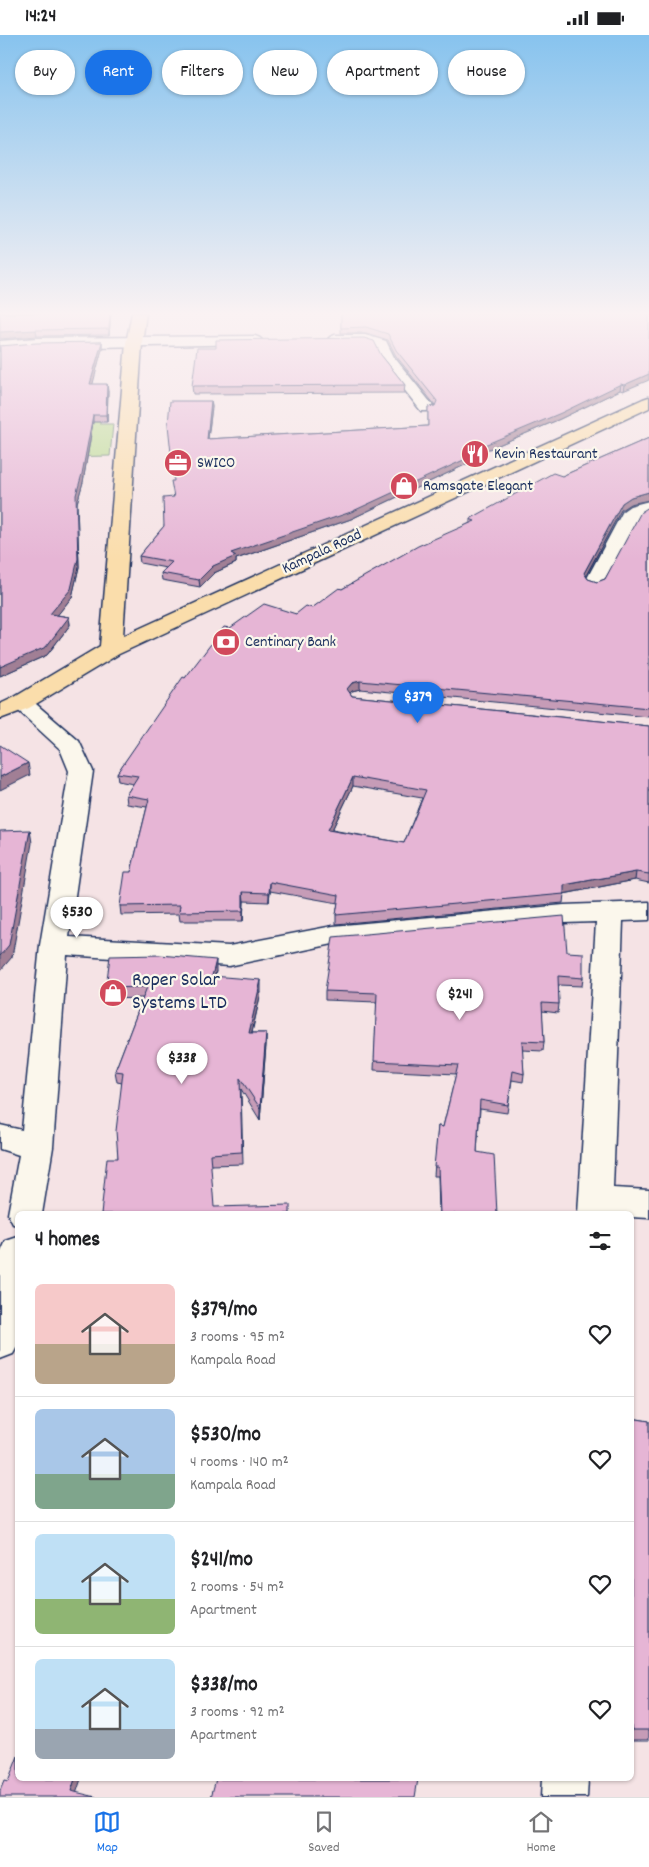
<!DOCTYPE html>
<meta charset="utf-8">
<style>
body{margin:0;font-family:Dekko,sans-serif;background:#f2f2f2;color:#202124;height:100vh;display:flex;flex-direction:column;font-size:19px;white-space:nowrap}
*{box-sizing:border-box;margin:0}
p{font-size:16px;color:#757577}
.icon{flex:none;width:28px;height:28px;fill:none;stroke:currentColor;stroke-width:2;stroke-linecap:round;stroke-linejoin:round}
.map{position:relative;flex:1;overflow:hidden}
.drawer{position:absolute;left:15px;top:1176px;width:619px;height:570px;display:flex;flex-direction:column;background:#fff;border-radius:8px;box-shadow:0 1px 4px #0004}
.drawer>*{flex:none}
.banner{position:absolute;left:15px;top:15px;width:620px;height:45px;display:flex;gap:10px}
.price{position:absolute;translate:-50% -42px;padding:0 11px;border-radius:18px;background:#fff;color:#222;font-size:16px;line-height:32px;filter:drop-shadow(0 1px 2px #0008)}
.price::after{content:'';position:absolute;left:50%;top:30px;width:15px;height:11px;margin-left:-8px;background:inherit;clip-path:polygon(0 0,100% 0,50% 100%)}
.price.on{background:#1a73e8;color:#fff}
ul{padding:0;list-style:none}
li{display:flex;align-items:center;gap:15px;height:125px;padding:0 20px}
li+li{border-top:1px solid #e0e0e0}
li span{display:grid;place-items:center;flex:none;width:140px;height:100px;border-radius:8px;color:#555}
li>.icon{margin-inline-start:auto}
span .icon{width:60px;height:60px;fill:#fffc;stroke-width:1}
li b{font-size:21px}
h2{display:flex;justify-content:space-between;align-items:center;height:60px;padding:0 20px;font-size:21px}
.pill{padding:0 18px;border-radius:22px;background:#fff;box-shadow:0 1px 4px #0004;font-size:18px;line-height:45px}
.pill.on{background:#1a73e8;color:#fff}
.status{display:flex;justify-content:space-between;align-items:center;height:35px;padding:0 25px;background:#fff;direction:ltr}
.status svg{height:14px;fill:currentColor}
.dock{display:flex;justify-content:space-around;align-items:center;height:70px;border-top:1px solid #e0e0e0;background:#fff;font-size:14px;color:#757577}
.dock a{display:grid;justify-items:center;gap:2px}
.dock .on{color:#1a73e8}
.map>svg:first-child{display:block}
.green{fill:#bcdb94;stroke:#6c8579}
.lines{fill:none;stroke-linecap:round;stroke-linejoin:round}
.minor-casing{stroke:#1b2f5e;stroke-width:3}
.major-casing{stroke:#1b2f5e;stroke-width:3}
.minor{fill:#fbf7ec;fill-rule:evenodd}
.major{fill:#faddab;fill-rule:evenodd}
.wall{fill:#c69cb7;stroke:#1b2f5e;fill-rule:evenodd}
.shaded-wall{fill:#a17f95;stroke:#1b2f5e}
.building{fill:#e6b5d5;stroke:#1b2f5e;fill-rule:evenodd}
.labels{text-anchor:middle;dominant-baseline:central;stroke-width:4.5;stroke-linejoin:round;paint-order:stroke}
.far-poi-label{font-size:16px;fill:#1b2f5e;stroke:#fbf7ec;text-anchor:start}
.far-street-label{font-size:16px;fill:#1b2f5e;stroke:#fbf7ec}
.poi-label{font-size:20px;fill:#1b2f5e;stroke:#fbf7ec;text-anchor:start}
</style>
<div class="status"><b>14:24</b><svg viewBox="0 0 49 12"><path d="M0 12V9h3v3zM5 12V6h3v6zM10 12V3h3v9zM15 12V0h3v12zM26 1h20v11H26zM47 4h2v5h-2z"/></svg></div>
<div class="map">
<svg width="649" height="1762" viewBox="0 0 649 1762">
<rect width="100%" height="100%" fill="#f5e3e5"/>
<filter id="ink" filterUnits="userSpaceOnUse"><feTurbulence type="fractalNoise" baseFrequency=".02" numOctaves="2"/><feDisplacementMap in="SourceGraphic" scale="10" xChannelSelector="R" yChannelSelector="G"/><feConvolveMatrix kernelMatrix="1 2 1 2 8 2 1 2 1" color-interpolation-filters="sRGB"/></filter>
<g filter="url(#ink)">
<!-- green -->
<path class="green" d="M100 381V389H113L110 421 56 422 62 382Z"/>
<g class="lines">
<defs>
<g id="minor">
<path d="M335 300H365L386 306 394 322 435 373 433 376H421L382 326 375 312 364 309 330 308 327 305 330 302Z"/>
<path d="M255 301 260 303 263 306 260 309 37 313 0 316V306L37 303Z"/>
<path d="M649 466V478L638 483 602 551 595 553 588 551 585 547 623 476 630 471Z"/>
<path d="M21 661 29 663 79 706 93 736 69 902 229 911 333 891 564 870 649 867V885L623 886 613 1153 649 1155V1183L631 1182V1179H578L596 887 564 888 333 909 229 931 67 920 53 1112 42 1179H18V1190L13 1189 8 1179 19 1120 0 1114V1090L22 1095 40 910 69 736 60 714 10 668 13 663Z"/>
<path d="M18 1202V1310L13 1319 0 1324V1219L6 1206Z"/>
<path d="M542 1744H588L587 1762H541Z"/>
</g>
<path id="major" d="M132 278H146L142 308 123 601 643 364 649 362V373L119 619 29 673 0 684V669L13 663 100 611 126 308Z"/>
</defs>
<!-- minor casing -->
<use href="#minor" class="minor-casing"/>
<!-- major casing -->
<use href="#major" class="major-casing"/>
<!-- minor -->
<use href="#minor" class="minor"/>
<!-- major -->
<use href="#major" class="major"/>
</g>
<!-- wall -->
<g class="wall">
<path d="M0 278H111L109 300 37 301Z"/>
<path d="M341 278H649L623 356 620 355 560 384 470 422 469 428 351 484 236 524V528L214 538 200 552 162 545 161 538 166 533 140 528 139 521 164 491 173 462 211 366 212 372 208 404 428 391V372L435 371V370L396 321 388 305 366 298H341Z"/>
<path d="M102 307V314L92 349 108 356 107 387H93L83 447 77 468 79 532 72 562 57 580 69 582 70 590 47 620 0 641V311Z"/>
<path d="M381 320 405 350 404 358 193 359 192 351Z"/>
<path d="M649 403V465L630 469 621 475 586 541 588 544 597 547 605 544 649 472V682L360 654 352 656 350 658 352 661 649 691V848L635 845 564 859 563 868 336 889V880L338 868 270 856 269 867 244 866 243 886H180L179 879 121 880 120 871 131 837 147 772 127 769 126 760 133 749 118 746 117 738 185 643 230 593 296 579 312 573 342 554 470 488V484L562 441ZM353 751 422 763 404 808 332 795Z"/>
<path d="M567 917 583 943 582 951 558 950 559 969 558 978 542 976 544 1007 543 1016 522 1015 524 1039 523 1047 512 1045 507 1078 480 1074 477 1117 497 1179H439L438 1141H434L438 1091 443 1092 456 1039 374 1035 377 967 325 965V956Z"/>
<path d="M216 936 215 941 261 957 252 998H266V1010L260 1085 241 1054 243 1129 211 1130 101 1179 118 1123 122 1048 117 1047 115 1036 143 963 108 964 106 953Z"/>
<path d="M631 1383 649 1386V1705H631Z"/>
</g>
<!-- shaded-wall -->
<g class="shaded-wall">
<path d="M110 278H111L109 300V294Z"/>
<path d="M36 295 37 301 0 304V297Z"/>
<path d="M102 307V314L91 356 90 349Z"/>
<path d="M649 339V345L623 356 624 350Z"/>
<path d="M107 349 108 356 107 387 106 380Z"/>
<path d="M621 349 620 355 560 384 470 422 469 428 351 484 236 524V528L214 538 200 552 199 545 213 531 231 518 463 419Z"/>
<path d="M211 366 212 372 207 410V404Z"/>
<path d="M93 380V387L83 447 77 468 79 532 72 562 52 587 50 579Z"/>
<path d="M649 457V465L630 469 621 475 583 546 584 538 622 468 631 462Z"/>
<path d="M69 582 70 590 47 620 0 641V632Z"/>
<path d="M360 646V654L352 656 347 662V654L352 648Z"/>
<path d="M28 728 30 740 0 755V742Z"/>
<path d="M353 742V751L328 803V795Z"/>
<path d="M30 795 32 808 12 922 0 936V921Z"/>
<path d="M636 837 635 845 563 859 564 850Z"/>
<path d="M270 847V856L269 867V858Z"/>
<path d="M243 857 244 866 243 886Z"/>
<path d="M216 925V936L212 952V941Z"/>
<path d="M261 945V957L249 1009V998Z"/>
<path d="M266 998V1010L260 1085V1073Z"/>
<path d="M75 1744H81L75 1762 71 1756Z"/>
</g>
<!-- building -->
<g class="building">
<path d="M0 278H110L109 294 36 295 0 297Z"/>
<path d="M341 278H649V339L624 350 621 349 561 378 463 419 470 422 351 477 231 518 236 521 213 531 199 545 161 538 172 527 139 521 164 491 163 463 174 462 171 446H174L168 390 170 366H211L207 404 428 391V372L435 371 437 366 396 315 388 299 366 292 341 293Z"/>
<path d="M364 303 374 306 381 320 405 350 192 351 197 313H216V305Z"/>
<path d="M102 307 90 349H107L106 380H93L82 439 76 460 78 524 71 554 50 579 69 582 46 612 0 632V311L36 308Z"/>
<path d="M649 403V457L631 462 622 468 584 538 588 544 597 547 605 544 641 477 649 472V673L360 646 352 648 347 654 352 661 649 691V839L636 837 564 850V859L336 880 339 860 270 847 269 858 243 857V876L179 877 180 870 120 871 125 837H131L149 764 126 760 138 741 117 738 183 642 185 643 224 592 230 593 264 569 296 579 306 571 312 573 339 553 342 554 418 511 475 486 470 484 553 438 562 441ZM353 742 426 755 404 808 328 795Z"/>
<path d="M0 710 28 728 0 742Z"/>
<path d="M30 795 9 910 0 921V796Z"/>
<path d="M564 881 567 917 583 918V943L558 941 559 969 542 968 544 1007 522 1006 524 1039 513 1036 508 1070 480 1065 477 1117 494 1120 497 1179H440L438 1132H434L438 1091 443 1092 458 1030 374 1026 377 958 325 956 333 902Z"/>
<path d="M160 920 216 925 212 941 261 945 249 998H266L260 1073 240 1043 242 1117 210 1119 214 1172 290 1170V1179H101L107 1123H118L116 1096 123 1037 115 1036 147 952 106 953 110 921Z"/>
<path d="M631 1383 649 1386V1695H632L631 1690Z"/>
<path d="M18 1721V1744H75L71 1756 96 1762H0V1756L4 1746 8 1747Z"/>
<path d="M216 1744H418L415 1762H211Z"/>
</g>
</g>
<!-- sky -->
<linearGradient id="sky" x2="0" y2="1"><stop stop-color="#87c3ee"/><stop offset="0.53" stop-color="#faf2f3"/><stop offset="1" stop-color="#faf2f3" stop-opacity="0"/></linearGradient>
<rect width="649" height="525" fill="url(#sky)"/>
<!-- icons -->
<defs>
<symbol id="restaurant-disc" viewBox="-11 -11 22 22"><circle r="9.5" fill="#d1495b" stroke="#fbf7ec"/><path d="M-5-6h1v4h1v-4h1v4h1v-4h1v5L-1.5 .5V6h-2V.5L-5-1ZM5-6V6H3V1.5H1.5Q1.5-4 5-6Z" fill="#fff"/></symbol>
<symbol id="office-disc" viewBox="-11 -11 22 22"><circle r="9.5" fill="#d1495b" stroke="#fbf7ec"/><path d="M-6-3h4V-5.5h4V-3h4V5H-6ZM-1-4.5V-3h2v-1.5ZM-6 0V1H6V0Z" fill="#fff"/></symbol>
<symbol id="shop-disc" viewBox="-11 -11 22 22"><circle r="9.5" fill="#d1495b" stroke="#fbf7ec"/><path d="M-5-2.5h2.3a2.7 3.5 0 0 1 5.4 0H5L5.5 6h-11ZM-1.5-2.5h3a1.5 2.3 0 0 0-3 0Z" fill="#fff"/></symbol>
<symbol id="bank-disc" viewBox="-11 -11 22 22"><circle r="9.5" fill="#d1495b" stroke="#fbf7ec"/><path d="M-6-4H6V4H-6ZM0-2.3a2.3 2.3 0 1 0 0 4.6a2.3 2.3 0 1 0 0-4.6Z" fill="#fff"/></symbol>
</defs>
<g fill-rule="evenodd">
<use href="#restaurant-disc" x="459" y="403" width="32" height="32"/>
<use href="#office-disc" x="162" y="412" width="32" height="32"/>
<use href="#shop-disc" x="388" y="435" width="32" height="32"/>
<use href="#bank-disc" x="210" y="591" width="32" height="32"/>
<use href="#shop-disc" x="97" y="942" width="32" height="32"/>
</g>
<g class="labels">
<!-- far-poi labels -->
<g class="far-poi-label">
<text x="494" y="419">Kevin Restaurant</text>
<text x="197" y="428">SWICO</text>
<text x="423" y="451">Ramsgate Elegant</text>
<text x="245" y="607">Centinary Bank</text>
</g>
<!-- far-street labels -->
<g class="far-street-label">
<text transform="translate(322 517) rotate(-25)">Kampala Road</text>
</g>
<!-- poi labels -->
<g class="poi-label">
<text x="132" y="946">Roper Solar<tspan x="132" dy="23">Systems LTD</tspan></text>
</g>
</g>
</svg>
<b class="price on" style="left:418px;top:689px">$379</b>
<b class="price" style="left:77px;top:904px">$530</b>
<b class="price" style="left:460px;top:986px">$241</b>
<b class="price" style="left:182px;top:1050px">$338</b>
<div class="banner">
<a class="pill">Buy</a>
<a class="pill on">Rent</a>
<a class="pill">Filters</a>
<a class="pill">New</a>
<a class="pill">Apartment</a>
<a class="pill">House</a>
</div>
<section class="drawer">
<h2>4 homes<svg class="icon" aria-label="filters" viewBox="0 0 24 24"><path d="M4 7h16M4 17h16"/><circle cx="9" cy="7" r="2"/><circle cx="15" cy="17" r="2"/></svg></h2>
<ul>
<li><span style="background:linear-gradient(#f6c9c9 60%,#b9a48a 0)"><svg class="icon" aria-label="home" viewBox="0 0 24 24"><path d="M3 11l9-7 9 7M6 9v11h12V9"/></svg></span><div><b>$379/mo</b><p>3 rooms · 95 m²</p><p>Kampala Road</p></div><svg class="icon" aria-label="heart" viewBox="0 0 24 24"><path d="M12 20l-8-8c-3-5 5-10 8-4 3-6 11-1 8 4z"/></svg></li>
<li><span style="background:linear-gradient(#a9c7e8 65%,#7fa58c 0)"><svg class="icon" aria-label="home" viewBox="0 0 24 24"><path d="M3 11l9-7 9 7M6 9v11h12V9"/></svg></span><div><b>$530/mo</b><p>4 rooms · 140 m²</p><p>Kampala Road</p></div><svg class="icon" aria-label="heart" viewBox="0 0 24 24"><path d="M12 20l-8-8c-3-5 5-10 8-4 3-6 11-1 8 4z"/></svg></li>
<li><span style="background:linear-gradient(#bfe0f5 65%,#8fb573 0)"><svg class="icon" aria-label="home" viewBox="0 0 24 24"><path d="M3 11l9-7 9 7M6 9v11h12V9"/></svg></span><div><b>$241/mo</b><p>2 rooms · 54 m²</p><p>Apartment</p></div><svg class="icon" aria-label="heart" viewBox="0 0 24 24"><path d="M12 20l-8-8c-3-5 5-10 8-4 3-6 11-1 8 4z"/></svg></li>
<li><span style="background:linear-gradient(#bfe0f5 70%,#9aa5b1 0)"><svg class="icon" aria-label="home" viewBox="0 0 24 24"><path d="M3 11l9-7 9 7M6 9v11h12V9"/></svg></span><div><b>$338/mo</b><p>3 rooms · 92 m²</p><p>Apartment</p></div><svg class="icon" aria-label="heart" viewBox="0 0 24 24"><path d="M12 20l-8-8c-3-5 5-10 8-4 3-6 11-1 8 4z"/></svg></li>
</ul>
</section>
</div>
<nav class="dock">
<a class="on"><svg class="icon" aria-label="map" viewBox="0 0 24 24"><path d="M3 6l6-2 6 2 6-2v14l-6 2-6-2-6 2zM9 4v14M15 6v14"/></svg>Map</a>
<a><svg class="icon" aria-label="saved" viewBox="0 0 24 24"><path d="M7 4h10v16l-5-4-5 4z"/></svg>Saved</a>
<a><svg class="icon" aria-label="home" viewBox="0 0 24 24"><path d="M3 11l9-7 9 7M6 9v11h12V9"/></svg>Home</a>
</nav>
